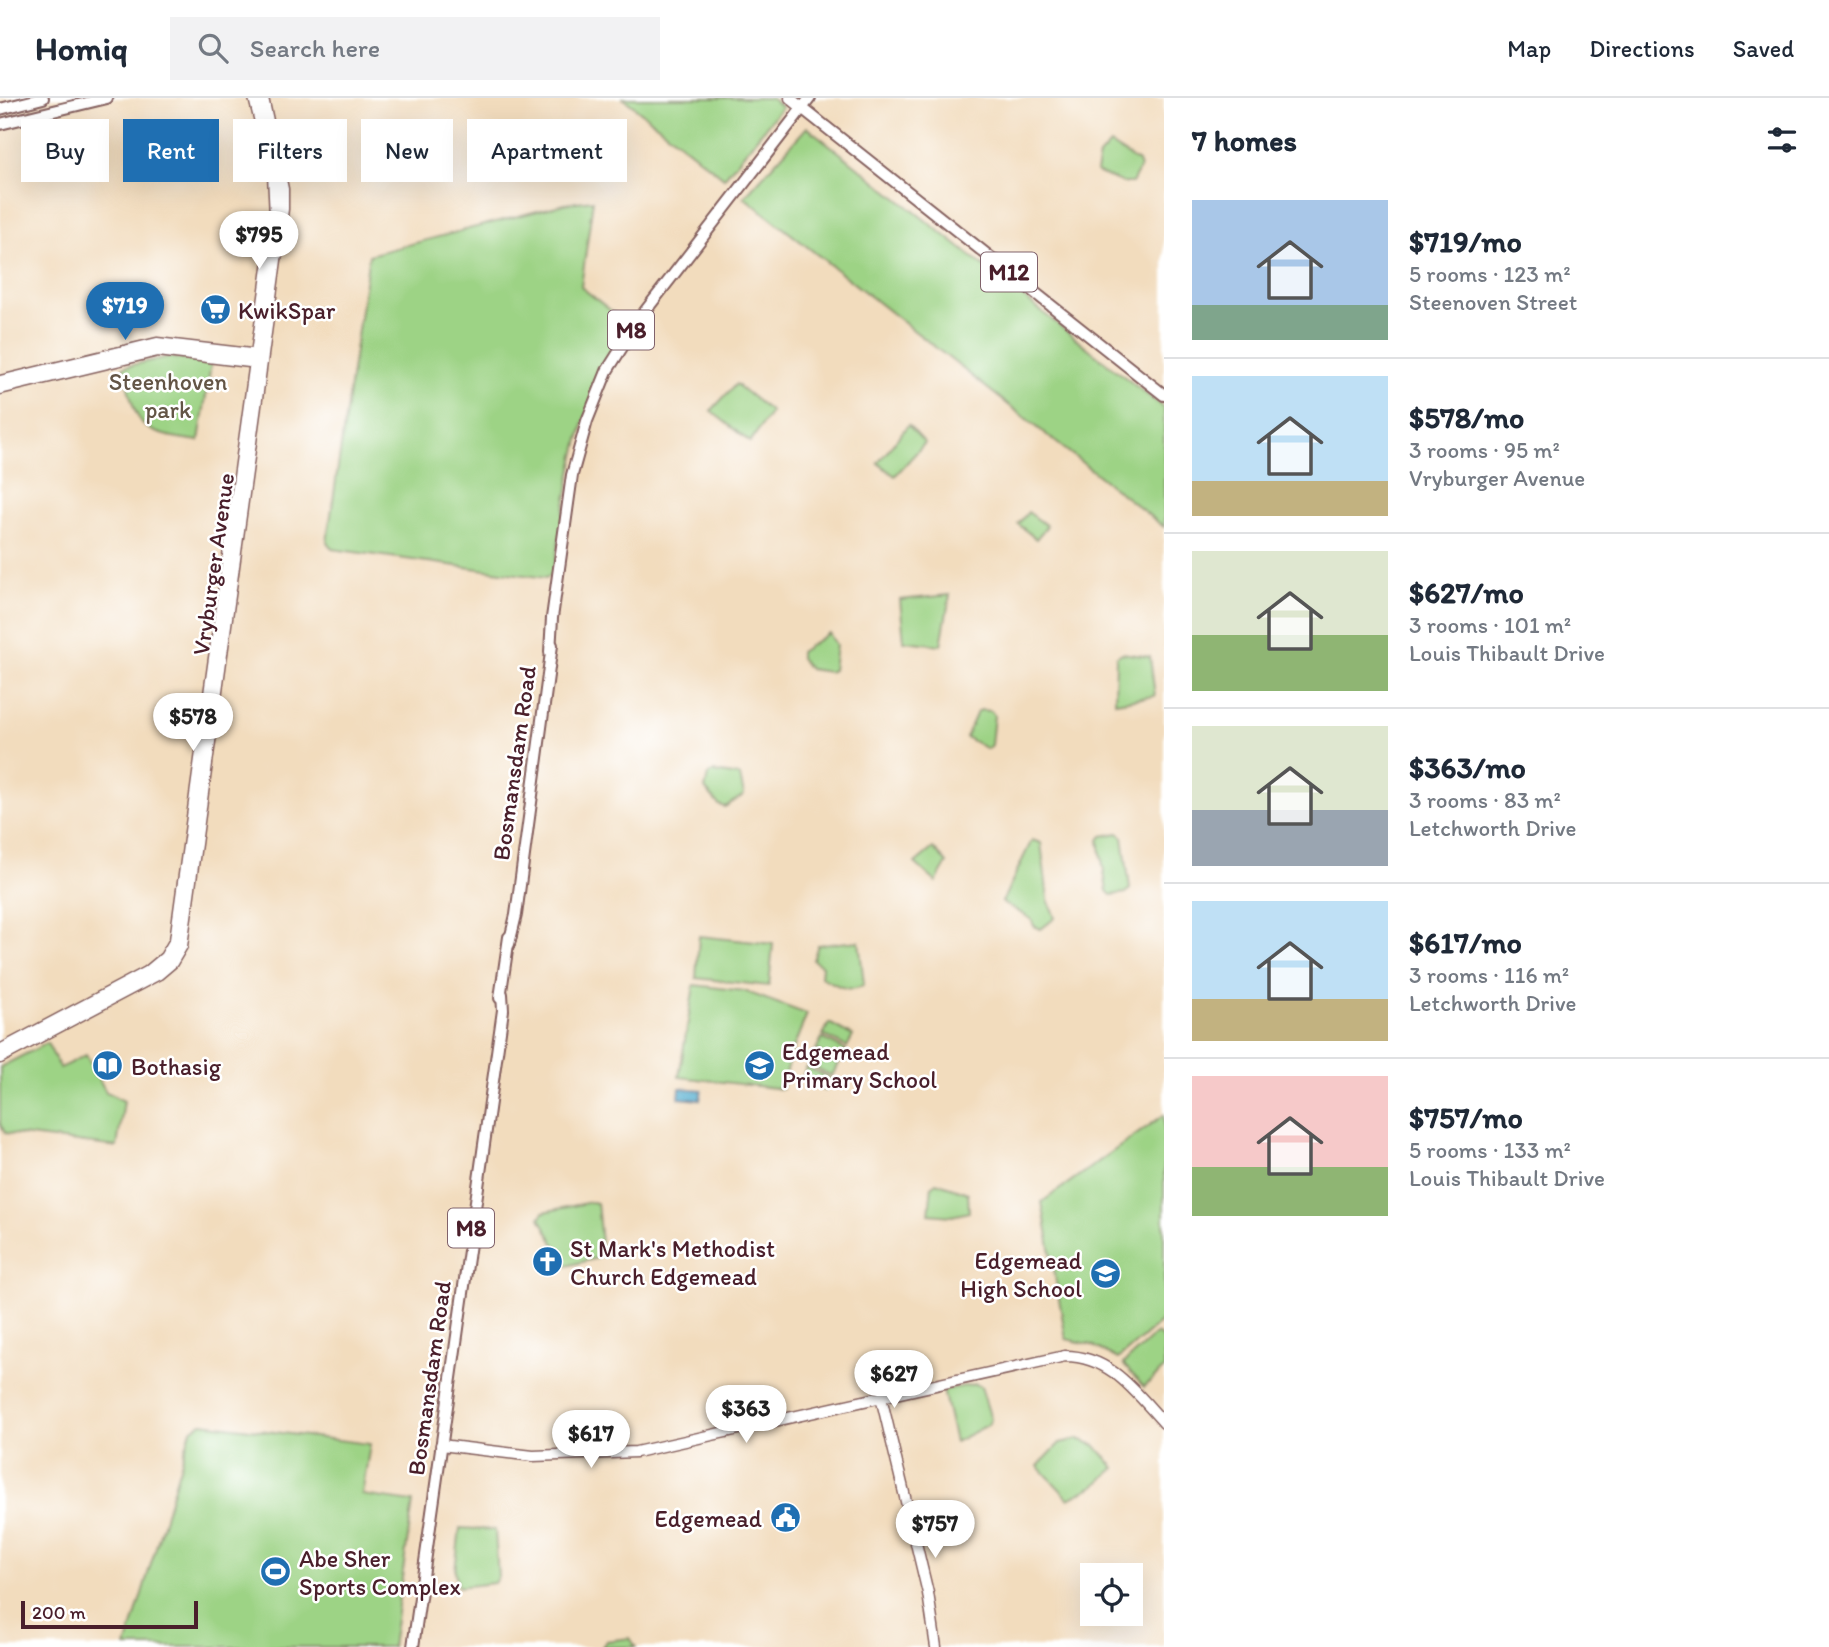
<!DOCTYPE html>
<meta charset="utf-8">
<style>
body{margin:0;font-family:Itim,sans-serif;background:#f2f2f3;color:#1f2937;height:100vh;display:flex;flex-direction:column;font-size:26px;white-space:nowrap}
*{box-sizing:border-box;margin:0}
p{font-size:23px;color:#747a83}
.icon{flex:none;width:38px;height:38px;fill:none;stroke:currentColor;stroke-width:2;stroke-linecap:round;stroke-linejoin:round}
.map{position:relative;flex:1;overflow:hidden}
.panel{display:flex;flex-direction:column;background:#fff;width:665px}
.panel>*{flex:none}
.hud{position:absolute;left:21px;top:21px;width:665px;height:63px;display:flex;gap:14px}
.tools{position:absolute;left:1080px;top:1465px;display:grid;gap:14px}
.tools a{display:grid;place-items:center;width:63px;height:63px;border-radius:0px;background:#fff;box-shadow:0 7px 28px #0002;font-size:35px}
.scale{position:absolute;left:21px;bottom:18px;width:177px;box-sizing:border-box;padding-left:7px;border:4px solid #4a1f2b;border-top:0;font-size:19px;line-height:24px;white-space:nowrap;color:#4a1f2b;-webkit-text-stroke:5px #fff;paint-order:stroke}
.price{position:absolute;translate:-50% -60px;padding:0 16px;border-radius:24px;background:#fff;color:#222;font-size:23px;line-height:46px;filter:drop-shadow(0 2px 4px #0008)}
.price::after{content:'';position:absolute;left:50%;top:42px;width:21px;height:16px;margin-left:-10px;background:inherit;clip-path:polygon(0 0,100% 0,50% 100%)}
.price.active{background:#1f6fb2;color:#fff}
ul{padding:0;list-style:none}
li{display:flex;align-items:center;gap:21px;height:175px;padding:0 28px}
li+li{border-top:2px solid #e0e1e3}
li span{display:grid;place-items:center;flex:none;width:196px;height:140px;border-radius:0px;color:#555}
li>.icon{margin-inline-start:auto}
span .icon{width:84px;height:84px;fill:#fffc;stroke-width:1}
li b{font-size:30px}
h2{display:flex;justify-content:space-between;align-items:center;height:84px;padding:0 28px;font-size:30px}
.tag{padding:0 24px;border-radius:0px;background:#fff;box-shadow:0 7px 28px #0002;font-size:24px;line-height:63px}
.tag.active{background:#1f6fb2;color:#fff}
header{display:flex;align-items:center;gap:42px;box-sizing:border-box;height:98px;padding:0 35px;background:#fff;border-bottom:2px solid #e0e1e3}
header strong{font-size:33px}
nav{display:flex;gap:38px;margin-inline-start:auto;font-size:24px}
.search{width:490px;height:63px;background:#f2f2f3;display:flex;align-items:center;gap:18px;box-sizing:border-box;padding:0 24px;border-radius:0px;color:#747a83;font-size:26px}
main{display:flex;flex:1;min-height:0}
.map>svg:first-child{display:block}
.green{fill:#9dd385;stroke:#747958;stroke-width:2}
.water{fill:#50acce;stroke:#4d667c;stroke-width:2}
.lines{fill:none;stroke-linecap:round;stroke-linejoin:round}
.secondary-casing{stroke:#85615e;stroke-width:13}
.primary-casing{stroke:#85615e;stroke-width:14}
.secondary{stroke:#fff;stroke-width:10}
.primary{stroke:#fff;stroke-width:10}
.labels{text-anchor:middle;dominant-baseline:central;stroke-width:5;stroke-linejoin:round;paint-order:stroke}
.shield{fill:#fff;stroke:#80626b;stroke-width:2}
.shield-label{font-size:23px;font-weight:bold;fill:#4a1f2b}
.poi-label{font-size:24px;fill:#4a1f2b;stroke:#fff;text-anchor:start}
.park-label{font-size:24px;fill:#635546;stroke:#fff}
.street-label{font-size:24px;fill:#4a1f2b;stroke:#fff}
</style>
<header>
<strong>Homiq</strong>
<div class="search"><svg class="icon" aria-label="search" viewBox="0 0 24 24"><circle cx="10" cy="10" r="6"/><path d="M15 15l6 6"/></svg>Search here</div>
<nav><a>Map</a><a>Directions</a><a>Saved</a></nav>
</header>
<main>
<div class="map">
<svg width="1164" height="1549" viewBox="0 0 1164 1549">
<rect width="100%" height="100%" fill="#fff"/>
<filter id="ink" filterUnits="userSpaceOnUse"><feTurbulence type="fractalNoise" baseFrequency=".0143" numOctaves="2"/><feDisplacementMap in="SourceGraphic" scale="14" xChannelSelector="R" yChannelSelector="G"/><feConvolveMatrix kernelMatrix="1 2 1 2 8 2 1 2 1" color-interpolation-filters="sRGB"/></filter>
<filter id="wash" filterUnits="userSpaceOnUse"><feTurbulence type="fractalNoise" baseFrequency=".00686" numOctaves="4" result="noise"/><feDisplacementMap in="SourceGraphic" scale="28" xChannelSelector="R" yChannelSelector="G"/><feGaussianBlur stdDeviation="1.57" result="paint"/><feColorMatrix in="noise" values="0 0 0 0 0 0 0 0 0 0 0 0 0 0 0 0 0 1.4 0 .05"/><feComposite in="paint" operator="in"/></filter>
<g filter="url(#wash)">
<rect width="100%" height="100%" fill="#f2dcbd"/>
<!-- green -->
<g class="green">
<path d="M623 0H771L782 9 724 80Z"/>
<path d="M807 29 1164 310V429L744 99Z"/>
<path d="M1110 46 1138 64 1140 70 1132 85H1123L1096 74 1099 58Z"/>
<path d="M593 102 581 189 629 227C576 309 570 383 553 476L546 480 332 451 327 444 369 157 568 105Z"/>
<path d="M168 259 211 266 199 343C135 335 138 329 123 269Z"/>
<path d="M736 286 771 314 750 344 711 313Z"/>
<path d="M908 327 925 345 895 378 878 365Z"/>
<path d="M1028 414 1047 428 1036 441 1018 426Z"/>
<path d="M950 497 941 547 904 543 900 502Z"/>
<path d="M829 535 836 547 833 572 829 574 809 571 800 560V554Z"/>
<path d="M1122 555 1150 559 1155 598 1115 604 1116 559Z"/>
<path d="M981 612 991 613 994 617 991 647 987 651 966 639 977 614Z"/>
<path d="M713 674 740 678 744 697 725 709 719 707 705 691 708 677Z"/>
<path d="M1118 735 1123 739 1130 791 1126 795 1111 797 1107 793 1099 742 1102 738Z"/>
<path d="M1032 742 1041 745 1048 801 1055 820 1041 831 1034 828 1031 821 1002 804Z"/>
<path d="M933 750 947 765 936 784 915 765Z"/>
<path d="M699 838 773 846 769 888 696 880Z"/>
<path d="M859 843 864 886C851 897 835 886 821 879L822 868 813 862 818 847Z"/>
<path d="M694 887 744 893 807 916 792 953 782 991 679 979Z"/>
<path d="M829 925 853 938 847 949 823 937Z"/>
<path d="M822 940 846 952 840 964 816 952Z"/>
<path d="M47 945 60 970 86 957 106 994 124 1003 117 1049 5 1035 0 1026V969Z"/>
<path d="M814 954 838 966 832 978 808 966Z"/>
<path d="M807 969 831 981 825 993 801 981Z"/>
<path d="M1164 1017V1221L1118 1261 1092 1247 1066 1241 1042 1104Z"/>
<path d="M936 1084 968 1095 969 1114 952 1118 929 1116 932 1087Z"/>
<path d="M591 1104 597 1105 602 1155 597 1160 567 1168 540 1120 544 1114Z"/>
<path d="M1157 1235 1164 1242V1271L1144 1289 1123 1266Z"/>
<path d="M976 1286 981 1289 991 1321 988 1327 955 1344 943 1292Z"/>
<path d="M202 1325 370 1346 362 1397 413 1404 392 1549H126L191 1332Z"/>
<path d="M1078 1341 1095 1347 1115 1370 1094 1388 1069 1401 1038 1368 1060 1345Z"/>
<path d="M460 1430 495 1432 498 1479 494 1485 458 1489 455 1473Z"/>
<path d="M630 1540 636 1549H602L606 1543Z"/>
</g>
<!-- water -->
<path class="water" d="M680 990 702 992 700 1002 679 1000Z"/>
</g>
<g filter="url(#ink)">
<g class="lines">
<defs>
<g id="secondary">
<path d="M790 0 802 10"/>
<path d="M0 283 157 245 259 257"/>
<path d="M0 291 158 253 258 265"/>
<path d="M0 952 147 874 165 859 175 842 275 119 273 76 254 0"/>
<path d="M0 960 159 876 172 865 182 848 283 111V91L263 0"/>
<path d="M881 1299 928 1495 936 1549"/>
<path d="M441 1347 533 1358 636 1354 1065 1258C1111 1258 1136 1295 1164 1325"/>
</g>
<g id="primary">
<path d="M802 10 1164 297"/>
<path d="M0 11 43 0"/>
<path d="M0 26 107 0"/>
<path d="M550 554 552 520 572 377 587 323 607 273 643 216 810 0"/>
<path d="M509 846 516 817 552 547"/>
<path d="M500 900 509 839"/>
<path d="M413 1549 503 912 502 896"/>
</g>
</defs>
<!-- secondary casing -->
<use href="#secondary" class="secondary-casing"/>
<!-- primary casing -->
<use href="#primary" class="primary-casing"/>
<!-- secondary -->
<use href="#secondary" class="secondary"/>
<!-- primary -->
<use href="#primary" class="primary"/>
</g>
</g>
<!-- icons -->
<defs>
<symbol id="supermarket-disc" viewBox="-11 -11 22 22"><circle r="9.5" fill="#1f6fb2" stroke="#fff"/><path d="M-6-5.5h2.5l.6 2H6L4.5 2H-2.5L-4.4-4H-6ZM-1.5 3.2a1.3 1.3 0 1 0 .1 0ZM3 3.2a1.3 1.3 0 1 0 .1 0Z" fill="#fff"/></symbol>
<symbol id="school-disc" viewBox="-11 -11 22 22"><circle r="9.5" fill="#1f6fb2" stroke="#fff"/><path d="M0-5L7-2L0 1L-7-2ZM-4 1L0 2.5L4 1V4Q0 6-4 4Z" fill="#fff"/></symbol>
<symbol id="library-disc" viewBox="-11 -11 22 22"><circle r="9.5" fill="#1f6fb2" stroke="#fff"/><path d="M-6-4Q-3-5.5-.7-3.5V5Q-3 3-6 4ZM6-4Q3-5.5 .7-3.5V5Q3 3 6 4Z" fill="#fff"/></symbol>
<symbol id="church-disc" viewBox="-11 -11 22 22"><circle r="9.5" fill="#1f6fb2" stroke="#fff"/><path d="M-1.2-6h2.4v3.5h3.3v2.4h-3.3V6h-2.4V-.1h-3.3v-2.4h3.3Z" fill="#fff"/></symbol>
<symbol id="civic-disc" viewBox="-11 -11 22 22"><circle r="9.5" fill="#1f6fb2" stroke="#fff"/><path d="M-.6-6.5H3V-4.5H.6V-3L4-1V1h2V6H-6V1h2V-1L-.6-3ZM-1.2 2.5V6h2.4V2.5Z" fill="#fff"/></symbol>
<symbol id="stadium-disc" viewBox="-11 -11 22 22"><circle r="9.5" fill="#1f6fb2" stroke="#fff"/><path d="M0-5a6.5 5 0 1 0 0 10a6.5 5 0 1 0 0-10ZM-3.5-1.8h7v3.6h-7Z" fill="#fff"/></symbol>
</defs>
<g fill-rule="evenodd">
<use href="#supermarket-disc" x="198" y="194" width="35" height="35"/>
<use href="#school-disc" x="742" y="950" width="35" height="35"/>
<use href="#library-disc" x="90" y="950" width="35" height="35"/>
<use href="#church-disc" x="530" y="1146" width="35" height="35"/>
<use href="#school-disc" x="1088" y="1158" width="35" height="35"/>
<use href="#civic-disc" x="768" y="1402" width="35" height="35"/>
<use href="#stadium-disc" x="258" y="1456" width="35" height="35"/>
</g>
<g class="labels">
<!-- shield labels -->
<g class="shield">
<rect x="981" y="154.5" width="56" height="39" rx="5"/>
<rect x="608" y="212.5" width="46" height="39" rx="5"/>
<rect x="448" y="1110.5" width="46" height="39" rx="5"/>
</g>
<g class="shield-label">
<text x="1009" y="174">M12</text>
<text x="631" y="232">M8</text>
<text x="471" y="1130">M8</text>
</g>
<!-- poi labels -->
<g class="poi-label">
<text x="238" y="212">KwikSpar</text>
<text x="782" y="953">Edgemead<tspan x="782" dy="28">Primary School</tspan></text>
<text x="131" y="968">Bothasig</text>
<text x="570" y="1150">St Mark's Methodist<tspan x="570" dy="28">Church Edgemead</tspan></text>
<text x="1082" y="1162" text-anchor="end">Edgemead<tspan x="1082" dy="28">High School</tspan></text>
<text x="762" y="1420" text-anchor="end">Edgemead</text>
<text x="299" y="1460">Abe Sher<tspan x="299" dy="28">Sports Complex</tspan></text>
</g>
<!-- park labels -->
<g class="park-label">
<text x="168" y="283">Steenhoven<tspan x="168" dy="28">park</tspan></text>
</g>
<!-- street labels -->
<g class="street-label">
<text transform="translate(213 466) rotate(-82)">Vryburger Avenue</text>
<text transform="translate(514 665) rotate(-82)">Bosmansdam Road</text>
<text transform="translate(429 1280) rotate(-82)">Bosmansdam Road</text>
</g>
</g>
</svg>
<div class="tools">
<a><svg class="icon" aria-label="locate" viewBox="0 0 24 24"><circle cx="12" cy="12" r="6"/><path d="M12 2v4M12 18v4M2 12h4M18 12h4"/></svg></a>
</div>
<div class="scale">200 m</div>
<b class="price" style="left:259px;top:173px">$795</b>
<b class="price active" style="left:125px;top:244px">$719</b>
<b class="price" style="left:193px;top:655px">$578</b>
<b class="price" style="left:894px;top:1312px">$627</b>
<b class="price" style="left:746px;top:1347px">$363</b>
<b class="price" style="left:591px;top:1372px">$617</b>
<b class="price" style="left:935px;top:1462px">$757</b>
<div class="hud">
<a class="tag">Buy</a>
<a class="tag active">Rent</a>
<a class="tag">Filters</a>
<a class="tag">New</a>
<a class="tag">Apartment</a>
</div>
</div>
<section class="panel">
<h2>7 homes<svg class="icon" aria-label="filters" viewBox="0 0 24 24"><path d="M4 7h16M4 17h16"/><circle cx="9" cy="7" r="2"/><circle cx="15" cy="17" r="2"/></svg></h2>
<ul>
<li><span style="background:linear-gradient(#a9c7e8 75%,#7fa58c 0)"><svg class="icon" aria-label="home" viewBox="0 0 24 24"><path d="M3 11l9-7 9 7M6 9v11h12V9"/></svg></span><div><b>$719/mo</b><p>5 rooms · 123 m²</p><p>Steenoven Street</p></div></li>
<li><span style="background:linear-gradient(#bfe0f5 75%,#c2b280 0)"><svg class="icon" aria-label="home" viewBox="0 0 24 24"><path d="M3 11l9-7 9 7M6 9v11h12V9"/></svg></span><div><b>$578/mo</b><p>3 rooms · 95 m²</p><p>Vryburger Avenue</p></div></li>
<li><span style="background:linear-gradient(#dfe7d0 60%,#8fb573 0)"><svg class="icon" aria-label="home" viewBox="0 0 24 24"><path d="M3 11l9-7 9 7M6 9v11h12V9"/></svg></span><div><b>$627/mo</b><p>3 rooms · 101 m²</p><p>Louis Thibault Drive</p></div></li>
<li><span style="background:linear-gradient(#dfe7d0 60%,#9aa5b1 0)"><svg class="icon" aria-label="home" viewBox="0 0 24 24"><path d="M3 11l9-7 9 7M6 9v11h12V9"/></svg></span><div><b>$363/mo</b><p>3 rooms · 83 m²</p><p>Letchworth Drive</p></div></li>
<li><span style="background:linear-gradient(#bfe0f5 70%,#c2b280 0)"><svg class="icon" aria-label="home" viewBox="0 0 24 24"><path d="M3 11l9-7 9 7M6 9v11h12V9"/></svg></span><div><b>$617/mo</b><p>3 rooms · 116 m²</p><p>Letchworth Drive</p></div></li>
<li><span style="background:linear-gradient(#f6c9c9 65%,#8fb573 0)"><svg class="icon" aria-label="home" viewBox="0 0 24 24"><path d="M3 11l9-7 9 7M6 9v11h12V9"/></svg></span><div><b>$757/mo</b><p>5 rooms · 133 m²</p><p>Louis Thibault Drive</p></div></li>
</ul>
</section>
</main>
